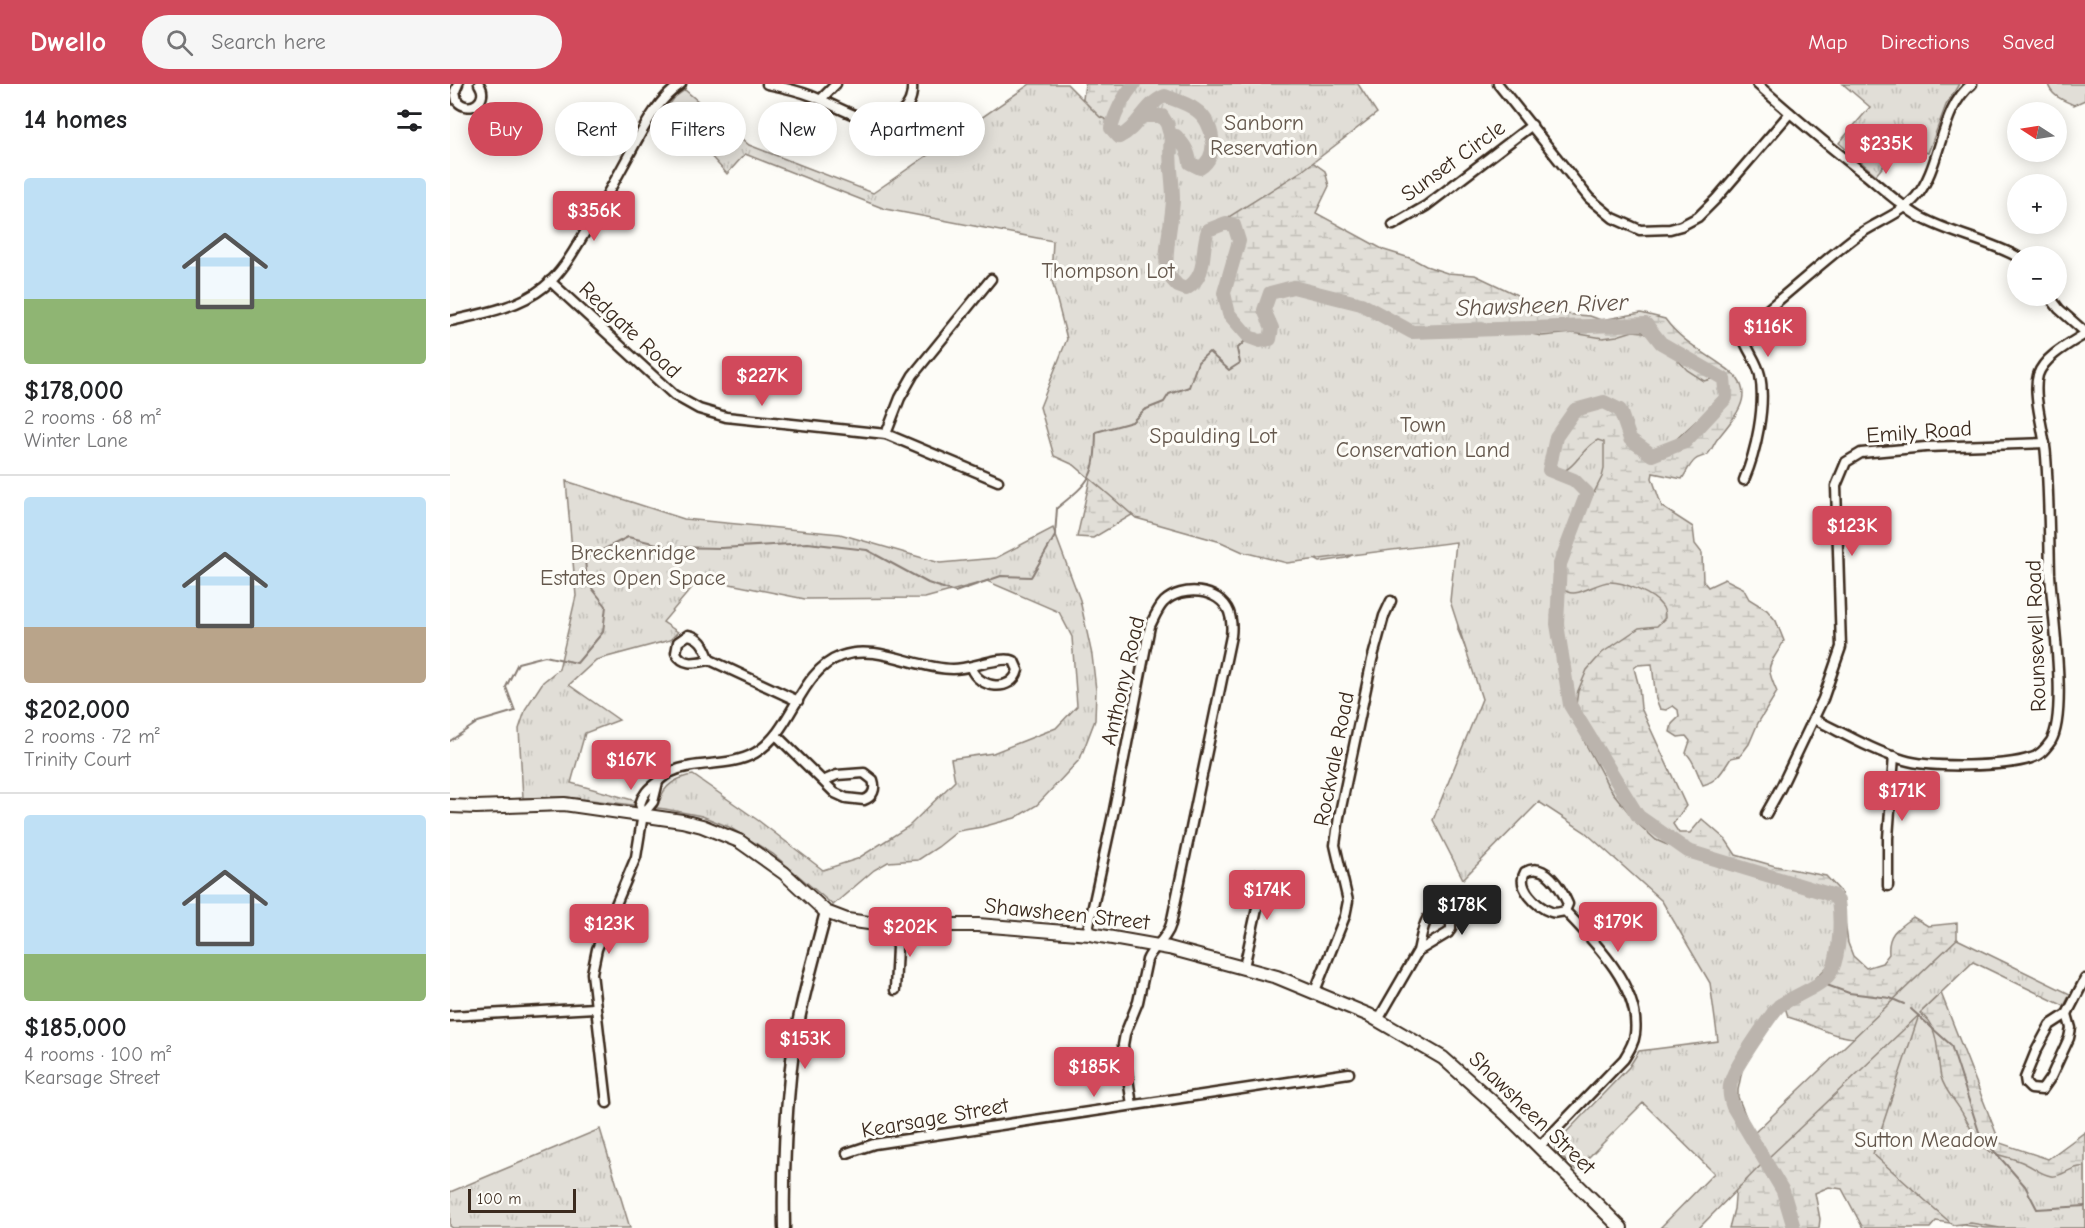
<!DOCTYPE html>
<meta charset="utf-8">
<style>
body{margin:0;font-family:"Comic Neue",sans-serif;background:#f6f6f6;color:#202124;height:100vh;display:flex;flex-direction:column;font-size:22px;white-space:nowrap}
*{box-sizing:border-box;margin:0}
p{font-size:20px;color:#757577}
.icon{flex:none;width:33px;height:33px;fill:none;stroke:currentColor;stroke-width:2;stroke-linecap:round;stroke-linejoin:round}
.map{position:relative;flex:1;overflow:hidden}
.side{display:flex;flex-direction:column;background:#fff;width:450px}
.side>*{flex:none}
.top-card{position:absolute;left:18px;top:18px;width:570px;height:54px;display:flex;gap:12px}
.needle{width:39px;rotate:282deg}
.controls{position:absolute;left:1557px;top:18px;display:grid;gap:12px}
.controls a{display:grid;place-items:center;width:60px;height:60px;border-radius:50%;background:#fff;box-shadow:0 3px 15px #0003;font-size:30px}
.scale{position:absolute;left:18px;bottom:15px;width:108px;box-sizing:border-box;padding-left:6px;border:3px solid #3b2a1e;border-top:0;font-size:16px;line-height:21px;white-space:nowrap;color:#3b2a1e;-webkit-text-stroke:4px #fdfcf7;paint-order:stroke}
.price{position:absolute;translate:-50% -51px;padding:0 14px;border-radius:6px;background:#d1495b;color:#fff;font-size:20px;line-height:39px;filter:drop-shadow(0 2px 3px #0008)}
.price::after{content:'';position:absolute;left:50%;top:36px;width:18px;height:14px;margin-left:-9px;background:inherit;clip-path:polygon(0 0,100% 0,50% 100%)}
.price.current{background:#222;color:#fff}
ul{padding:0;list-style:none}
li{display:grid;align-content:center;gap:12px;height:318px;padding:0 24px}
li+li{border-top:2px solid #e0e0e0}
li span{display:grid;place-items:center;height:186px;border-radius:6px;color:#555}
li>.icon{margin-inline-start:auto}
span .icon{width:108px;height:108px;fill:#fffc;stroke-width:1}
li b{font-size:26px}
h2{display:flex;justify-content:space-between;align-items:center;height:72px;padding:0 24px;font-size:26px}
.chip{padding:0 21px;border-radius:27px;background:#fff;box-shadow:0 3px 15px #0003;font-size:21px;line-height:54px}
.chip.current{background:#d1495b;color:#fff}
header{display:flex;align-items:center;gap:36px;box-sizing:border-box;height:84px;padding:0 30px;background:#d1495b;color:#fff}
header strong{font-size:28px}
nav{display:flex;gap:33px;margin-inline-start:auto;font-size:21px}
.search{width:420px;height:54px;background:#f6f6f6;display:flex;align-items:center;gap:15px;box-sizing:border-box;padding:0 21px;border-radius:33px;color:#757577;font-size:22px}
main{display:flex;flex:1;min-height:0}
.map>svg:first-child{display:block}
.grass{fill:#e1ded7;stroke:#8e847a;stroke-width:1.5}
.wetland{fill:url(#wetland-marsh);stroke:#8e847a;stroke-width:1.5}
.park{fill:url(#park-tufts);stroke:#8e847a;stroke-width:1.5;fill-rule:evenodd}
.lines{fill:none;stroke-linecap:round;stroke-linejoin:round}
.stream{stroke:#887d74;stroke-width:2}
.river{stroke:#bbb4ad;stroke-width:14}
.minor-casing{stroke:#3b2a1e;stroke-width:13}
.tertiary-casing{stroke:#3b2a1e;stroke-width:15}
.secondary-casing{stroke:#3b2a1e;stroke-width:16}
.minor{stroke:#fdfcf7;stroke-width:8}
.tertiary{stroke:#fdfcf7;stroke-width:10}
.secondary{stroke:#fdfcf7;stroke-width:12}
.labels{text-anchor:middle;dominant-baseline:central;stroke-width:6;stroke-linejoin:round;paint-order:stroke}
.park-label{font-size:22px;fill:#64574c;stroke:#fdfcf7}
.street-label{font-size:22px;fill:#3b2a1e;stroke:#fdfcf7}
.water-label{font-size:24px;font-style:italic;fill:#615349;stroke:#fdfcf7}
</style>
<header>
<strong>Dwello</strong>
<div class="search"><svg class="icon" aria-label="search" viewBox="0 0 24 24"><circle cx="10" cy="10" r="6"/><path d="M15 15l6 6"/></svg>Search here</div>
<nav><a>Map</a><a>Directions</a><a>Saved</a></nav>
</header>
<main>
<section class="side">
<h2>14 homes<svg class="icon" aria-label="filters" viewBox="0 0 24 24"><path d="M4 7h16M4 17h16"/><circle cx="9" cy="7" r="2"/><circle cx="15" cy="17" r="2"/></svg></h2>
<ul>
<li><span style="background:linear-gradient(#bfe0f5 65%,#8fb573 0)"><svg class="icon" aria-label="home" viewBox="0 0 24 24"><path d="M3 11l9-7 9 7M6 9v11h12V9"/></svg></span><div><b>$178,000</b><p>2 rooms · 68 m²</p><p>Winter Lane</p></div></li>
<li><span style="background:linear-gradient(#bfe0f5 70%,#b9a48a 0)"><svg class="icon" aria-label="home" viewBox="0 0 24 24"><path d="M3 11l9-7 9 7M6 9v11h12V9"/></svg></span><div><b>$202,000</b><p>2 rooms · 72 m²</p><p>Trinity Court</p></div></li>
<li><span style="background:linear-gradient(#bfe0f5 75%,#8fb573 0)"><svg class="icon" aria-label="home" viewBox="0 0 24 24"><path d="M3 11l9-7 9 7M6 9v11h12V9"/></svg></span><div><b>$185,000</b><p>4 rooms · 100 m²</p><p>Kearsage Street</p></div></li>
</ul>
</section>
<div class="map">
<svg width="1635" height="1144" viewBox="0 0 1635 1144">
<defs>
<pattern id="wetland-marsh" width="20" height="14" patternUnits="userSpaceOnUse" patternTransform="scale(1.5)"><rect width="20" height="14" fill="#e1ded7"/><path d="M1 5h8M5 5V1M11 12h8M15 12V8" fill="none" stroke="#c2bfb8"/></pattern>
<pattern id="park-tufts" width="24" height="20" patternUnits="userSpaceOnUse" patternTransform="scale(1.5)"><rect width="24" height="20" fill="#e1ded7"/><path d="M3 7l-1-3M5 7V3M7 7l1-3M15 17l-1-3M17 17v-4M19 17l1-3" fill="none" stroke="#c2bfb8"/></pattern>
</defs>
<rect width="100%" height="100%" fill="#fdfcf7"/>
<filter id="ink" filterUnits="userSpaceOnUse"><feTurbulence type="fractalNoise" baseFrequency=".0167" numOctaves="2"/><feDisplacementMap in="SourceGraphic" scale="12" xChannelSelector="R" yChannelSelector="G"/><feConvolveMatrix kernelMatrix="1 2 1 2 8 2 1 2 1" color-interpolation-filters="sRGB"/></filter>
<g filter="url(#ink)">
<!-- grass -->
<path class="grass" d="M1598 0H1635V16L1624 21C1613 16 1601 12 1598 0Z"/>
<!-- wetland -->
<g class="wetland">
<path d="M635 0H839L847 67 875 87 879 102 866 129 934 166 963 175 976 182 997 189 1025 191 1065 210 1078 219 1081 230H1113L1140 232 1151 236 1191 229 1215 235C1230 256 1252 267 1273 282 1310 306 1288 329 1268 354 1264 359 1262 366 1258 370 1254 373 1248 373 1245 376 1240 380 1236 389 1232 395L1203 389 1202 394 1212 423 1243 443 1245 460 1252 469 1253 497 1258 503 1275 495 1293 504 1299 515 1317 526 1326 537 1334 557C1319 584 1314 578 1327 608L1308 639 1299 660 1290 672 1281 674C1273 686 1268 697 1253 701 1247 690 1245 677 1236 669L1240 657 1236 652 1228 653 1220 648 1222 640 1229 633 1228 626 1223 622 1216 626 1210 625 1206 615 1202 580 1188 581 1184 584 1189 603 1191 624 1236 722 1223 740 1229 749H1240L1252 735 1276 756 1286 771 1325 782 1376 792 1391 808 1398 859 1403 872 1416 884 1432 879 1439 870C1437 850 1447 844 1463 833L1478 842 1507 839V860L1414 954C1381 955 1367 941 1338 933L1330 906 1017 568 1008 546V538L1031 497 1003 434 950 448 896 474 870 478 816 448 695 423 643 454 627 453 641 391 630 37Z"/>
<path d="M1491 909 1550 1059 1598 1075 1635 1048V1144H1535L1486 1137 1480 1144H1413L1392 1105 1379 1103 1365 1109 1370 1135 1369 1144H1279L1284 1125 1286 1102Z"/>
</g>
<!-- park -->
<g class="park">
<path d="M580 0H617L650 33 662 38C667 23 674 12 684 0H908L927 29 852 87 758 146 756 152C763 143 769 141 781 143 795 180 759 213 793 245 800 250 806 254 814 254L822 245V237L815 224 817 215 821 210 830 206 844 205 888 210 932 235 946 240 977 247 1000 249 1045 244 1072 245 1081 250 1092 252 1123 249 1153 254 1167 252 1183 247 1193 248 1219 266 1237 286 1254 297 1265 294 1275 295 1281 305 1279 313 1273 320 1248 335 1220 361C1210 366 1200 369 1190 362 1183 358 1181 350 1177 344 1167 326 1152 316 1132 324 1119 329 1112 336 1107 349 1102 360 1095 372 1098 384 1121 399 1129 364 1148 356L1154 358V385L1152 393 1114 467 1111 481 1112 504C1125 518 1144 498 1160 498 1174 498 1203 510 1211 521 1215 525 1215 530 1215 534L1207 542 1189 544 1152 569 1137 586 1128 607 1125 628 1128 638 1135 659 1160 705 1187 739 1206 756 1215 760 1343 803 1387 810 1392 818 1394 833 1392 853 1386 868 1377 883 1359 901 1323 927 1302 964 1295 972 1288 1006V1013L1303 1050 1507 855 1620 910 1614 922 1523 878 1470 929C1491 944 1486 971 1491 993 1495 1008 1507 1018 1514 1032 1521 1044 1525 1057 1537 1066 1549 1073 1564 1073 1576 1080 1585 1084 1590 1090 1601 1092 1612 1094 1621 1081 1635 1083V1144H1550L1521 1139 1503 1141 1423 1070 1469 931 1317 1075 1249 1144H1210L1264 1089 1193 1019 1126 1086 1105 1067V1060L1179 983 1189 967 1268 957 1260 899 1212 817 1135 748 1089 718 1013 795 983 736 1032 615 1000 517 1006 458 837 479 793 468 771 458 686 434 624 381 604 372 590 323 617 255 601 193 603 157 435 125 295 70 277 90 217 24 225 13 235 6 299 61 423 109Z"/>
<path d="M1393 0H1509L1496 21 1478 69 1451 61 1426 91 1389 59 1420 23Z"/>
<path d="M116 397 234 435 390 450 490 479 546 474 603 444 630 516 642 571 646 606 645 636 630 675 587 721 565 734 532 743 508 747 488 763 468 776 438 778 424 786 383 821 323 770 279 743 252 732 215 725 117 713 73 714 69 645 76 624 93 598 109 585 126 512ZM250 494 355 515 475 514 537 497 609 528 622 553 627 622 606 644 543 669 501 675 505 697 459 742 407 775 373 786 309 737 243 691C228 693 214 701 210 716L186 717 121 699 135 649 169 636 119 601 146 576 220 556 228 548 213 538Z"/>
<path d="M150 1045 180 1144H3L0 1142V1108Z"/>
</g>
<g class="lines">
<!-- stream -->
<g class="stream">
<path d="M0 657 28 638 65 627 56 603 68 579 95 572 127 579 153 548 156 522 137 498 135 475 178 453 219 463 271 464 358 459 417 466 478 499 505 508 551 492 581 493 605 452 607 424C642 396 645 393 646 348L682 338 694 326 714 318 719 310 739 303 748 278 759 268 779 286 790 279 787 265 799 253"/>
<path d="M1371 899 1399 909 1440 914 1454 920"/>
<path d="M1461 925 1501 961 1530 1051 1575 1102 1587 1125 1635 1122"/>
</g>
<!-- river -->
<g class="river">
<path d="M684 0C672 14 666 27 661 44L669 53C689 44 694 20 715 12 725 16 737 19 746 26 764 38 770 72 750 84L740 79C739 67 734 61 726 52L721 54C718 74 723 95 723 115 722 140 714 165 717 190L728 202 736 205C759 190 750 169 758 146L776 139 784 141 789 157 774 209 779 230 799 253 810 257 820 255 822 244 814 226 820 209 843 203 911 220 962 248 1196 240 1211 259 1274 295 1276 314 1235 358 1202 371 1180 355 1170 326 1154 318 1125 326 1106 353 1099 386 1124 396 1137 409 1110 480 1107 540 1120 621 1188 732 1238 767 1382 811 1388 817C1391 835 1390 869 1382 886 1375 902 1344 911 1329 922 1322 929 1286 982 1283 992 1278 1003 1279 1012 1283 1023L1333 1107 1344 1144"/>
<path d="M692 32H712L717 40 721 54"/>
</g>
<defs>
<g id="minor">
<path d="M8 0 5 7 7 17C20 31 40 16 29 0"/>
<path d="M317 0C332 3 347 6 362 12 387 21 427 51 451 29 460 21 463 11 462 0"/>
<path d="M1048 0 1139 114 1163 134 1190 146 1220 145 1231 142 1248 133 1266 115 1340 29"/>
<path d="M1307 0C1342 31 1378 62 1416 91 1434 106 1450 121 1470 133 1501 150 1537 156 1568 173"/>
<path d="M371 15 386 0"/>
<path d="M943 141 976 122 1082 41"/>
<path d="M100 197 224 311 249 325 276 333 436 350 548 397"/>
<path d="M1599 212 1609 225 1635 248"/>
<path d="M0 237C31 230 68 224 94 203 113 188 125 165 137 145 152 120 166 95 180 69 194 44 206 17 231 0"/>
<path d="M436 350 450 314 463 291 541 195"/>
<path d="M1294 396C1306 368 1316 322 1310 291 1307 277 1297 266 1293 253L1296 243C1333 214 1367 182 1405 153 1424 139 1450 131 1466 113 1492 82 1490 24 1522 0"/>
<path d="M260 576C247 578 234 583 226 569L228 558 238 551C252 553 255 565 260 576L348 617"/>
<path d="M1364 635C1393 649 1423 667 1454 676 1480 684 1555 683 1581 674 1590 672 1596 664 1601 657 1618 628 1602 528 1600 490 1599 451 1599 412 1596 372 1595 349 1582 312 1588 291 1594 273 1619 260 1635 250"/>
<path d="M326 651 385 709 396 714 414 716C423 713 426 705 423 696L414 689 387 691 373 697"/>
<path d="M193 730 203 718 208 698"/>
<path d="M1316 730 1331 703 1373 615 1391 563 1386 402 1396 378 1411 369 1476 363 1595 359"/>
<path d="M1438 802V754L1444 672"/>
<path d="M637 850 664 726 700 542C704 534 708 524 714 518 732 501 769 504 779 528 782 536 782 544 781 552L721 840C716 857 703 862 697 876L688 918 675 950 673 961 682 1021"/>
<path d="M794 883 811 806 807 791"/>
<path d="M445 906 448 841"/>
<path d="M865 907 895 832 898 817 885 761 889 733 922 576 934 532 941 517"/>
<path d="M1617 930 1621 944 1619 954 1601 993 1592 1006 1581 1005 1576 1000 1575 994 1586 967 1600 941Z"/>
<path d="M1617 930 1635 895"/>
<path d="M0 932 145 924"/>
<path d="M928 936 968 867 998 849 1001 845V836L996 829C974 819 972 852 968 867"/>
<path d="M157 1019 142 889 147 865 186 773 193 730 190 720C193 710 198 705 206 699 211 695 215 691 221 688 247 676 279 684 305 669 344 646 348 588 391 572 427 559 466 585 503 585 520 585 553 571 564 577L568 586C562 609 529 605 521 584"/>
<path d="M1089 1063 1174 975C1179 967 1184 959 1185 950 1191 904 1144 857 1115 827L1118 820C1111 804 1095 777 1075 788 1066 803 1087 823 1101 828 1105 830 1110 828 1115 827"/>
<path d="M397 1069 424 1060 899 989"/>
</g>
<path id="tertiary" d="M334 1144C333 1094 335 1043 340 993 345 938 362 882 376 828"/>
<path id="secondary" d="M0 722 26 723 114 720 232 737 252 742 289 757 334 789 376 828 397 836 433 841H528L640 850 719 864 827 893 919 931 993 974 1056 1030 1171 1144"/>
</defs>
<!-- minor casing -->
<use href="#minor" class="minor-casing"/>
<!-- tertiary casing -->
<use href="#tertiary" class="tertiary-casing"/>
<!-- secondary casing -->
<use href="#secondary" class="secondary-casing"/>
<!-- minor -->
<use href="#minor" class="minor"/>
<!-- tertiary -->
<use href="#tertiary" class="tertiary"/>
<!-- secondary -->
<use href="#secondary" class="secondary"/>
</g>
</g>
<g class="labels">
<!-- park labels -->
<g class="park-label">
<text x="814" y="39">Sanborn<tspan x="814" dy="25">Reservation</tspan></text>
<text x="658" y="187">Thompson Lot</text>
<text x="973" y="341">Town<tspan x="973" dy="25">Conservation Land</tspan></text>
<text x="763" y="352">Spaulding Lot</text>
<text x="183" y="469">Breckenridge<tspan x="183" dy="25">Estates Open Space</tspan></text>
<text x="1476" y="1056">Sutton Meadow</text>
</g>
<!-- street labels -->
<g class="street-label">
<text transform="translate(1003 77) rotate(-36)">Sunset Circle</text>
<text transform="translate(180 246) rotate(43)">Redgate Road</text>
<text transform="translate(1469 348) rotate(-4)">Emily Road</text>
<text transform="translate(1586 552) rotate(-92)">Rounsevell Road</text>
<text transform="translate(673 597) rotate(-77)">Anthony Road</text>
<text transform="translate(884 675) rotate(-79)">Rockvale Road</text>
<text transform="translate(617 830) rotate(6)">Shawsheen Street</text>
<text transform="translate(1082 1029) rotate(44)">Shawsheen Street</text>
<text transform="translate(485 1034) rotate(-10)">Kearsage Street</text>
</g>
<!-- water labels -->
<g class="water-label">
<text transform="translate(1092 221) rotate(-2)">Shawsheen River</text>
</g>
</g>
</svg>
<div class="controls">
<a><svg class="needle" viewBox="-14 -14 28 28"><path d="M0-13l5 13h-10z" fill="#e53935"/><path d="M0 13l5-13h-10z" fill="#757577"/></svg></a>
<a>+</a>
<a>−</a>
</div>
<div class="scale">100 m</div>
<b class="price" style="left:1436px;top:91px">$235K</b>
<b class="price" style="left:144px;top:158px">$356K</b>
<b class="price" style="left:1318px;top:274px">$116K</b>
<b class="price" style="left:312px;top:323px">$227K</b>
<b class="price" style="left:1402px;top:473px">$123K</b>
<b class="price" style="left:181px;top:707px">$167K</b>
<b class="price" style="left:1452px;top:738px">$171K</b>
<b class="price" style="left:817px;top:837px">$174K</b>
<b class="price current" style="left:1012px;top:852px">$178K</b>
<b class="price" style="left:1168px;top:869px">$179K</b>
<b class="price" style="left:159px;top:871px">$123K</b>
<b class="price" style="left:460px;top:874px">$202K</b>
<b class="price" style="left:355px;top:986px">$153K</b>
<b class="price" style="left:644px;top:1014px">$185K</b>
<div class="top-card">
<a class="chip current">Buy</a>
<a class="chip">Rent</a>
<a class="chip">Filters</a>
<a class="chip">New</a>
<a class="chip">Apartment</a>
</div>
</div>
</main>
